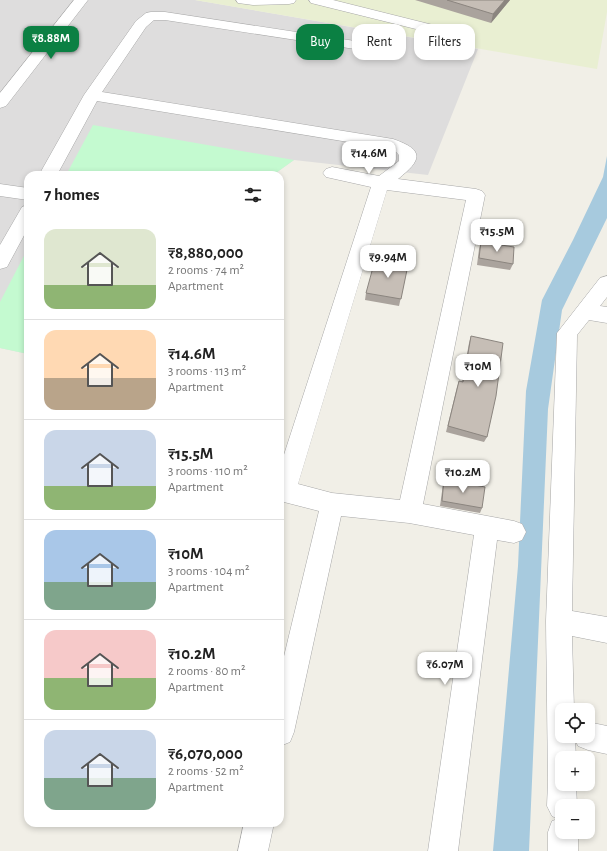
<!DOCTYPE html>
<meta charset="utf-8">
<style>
body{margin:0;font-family:"Alegreya Sans",sans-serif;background:#f2f2f2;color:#222;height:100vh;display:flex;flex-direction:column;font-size:15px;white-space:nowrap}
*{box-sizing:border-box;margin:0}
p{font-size:13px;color:#767676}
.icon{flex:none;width:22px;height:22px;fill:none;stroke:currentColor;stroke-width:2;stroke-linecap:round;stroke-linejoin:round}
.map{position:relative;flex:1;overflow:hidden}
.details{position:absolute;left:24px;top:171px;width:260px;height:656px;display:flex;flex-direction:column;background:#fff;border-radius:12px;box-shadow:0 2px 6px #0003}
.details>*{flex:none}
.guide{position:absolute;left:296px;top:24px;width:251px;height:36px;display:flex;gap:8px}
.buttons{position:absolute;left:555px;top:703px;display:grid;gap:8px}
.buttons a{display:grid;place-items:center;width:40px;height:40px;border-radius:8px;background:#fff;box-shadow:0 2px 6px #0003;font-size:20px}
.price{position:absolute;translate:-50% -34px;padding:0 9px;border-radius:8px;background:#fff;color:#222;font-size:13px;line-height:26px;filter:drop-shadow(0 1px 2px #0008)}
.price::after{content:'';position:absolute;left:50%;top:24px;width:12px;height:9px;margin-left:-6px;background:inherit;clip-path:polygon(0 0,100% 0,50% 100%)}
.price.on{background:#0b8043;color:#fff}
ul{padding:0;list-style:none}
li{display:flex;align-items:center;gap:12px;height:100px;padding:0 20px}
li+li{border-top:1px solid #e0e0e0}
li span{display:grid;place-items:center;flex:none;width:112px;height:80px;border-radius:12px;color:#555}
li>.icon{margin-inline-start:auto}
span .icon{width:48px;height:48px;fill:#fffc;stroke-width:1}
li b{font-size:17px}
h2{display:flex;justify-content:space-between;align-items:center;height:48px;padding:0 20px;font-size:17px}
.chip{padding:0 14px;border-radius:12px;background:#fff;box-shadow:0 2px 6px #0003;font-size:14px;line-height:36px}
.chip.on{background:#0b8043;color:#fff}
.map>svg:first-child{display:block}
.residential{fill:#dedddd}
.farmland{fill:#e9efd2}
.park{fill:#c4fad0}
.water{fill:#a7cade}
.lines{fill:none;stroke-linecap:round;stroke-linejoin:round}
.minor-casing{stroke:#a7a7a7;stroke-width:1}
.minor{fill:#fff;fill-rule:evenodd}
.wall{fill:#aaa39d}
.shaded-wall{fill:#8b857f}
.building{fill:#c6beb6;stroke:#8b857f}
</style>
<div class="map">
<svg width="607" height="851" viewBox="0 0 607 851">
<rect width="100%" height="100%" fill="#f1efe7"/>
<!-- residential -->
<path class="residential" d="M0 0H195L478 49 428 175 294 160 273 175H28V354L0 348Z"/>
<!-- farmland -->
<path class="farmland" d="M195 0H607V12L597 69Z"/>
<!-- park -->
<g class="park">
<path d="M93 125 294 160 273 175H66Z"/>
<path d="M28 248V354L0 348V302Z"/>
</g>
<!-- water -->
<path class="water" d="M607 156V218L562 310 548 409 529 851H493L518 566 526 391 542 300 573 240 603 177Z"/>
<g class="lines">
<defs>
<g id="minor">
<path d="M74 0H88L6 106 0 108V93Z"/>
<path d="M236 0H296L294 3 289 4 253 5 238 3Z"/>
<path d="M309 0H333L433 25 435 28 433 31 428 32 311 3Z"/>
<path d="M151 12H165L394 47 399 48 401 51 399 54 394 55 165 20H154L146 27 102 92 393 139C425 150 422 160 398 179L476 189 482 191 485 195 423 504 514 521 522 524 526 532 522 540 514 543 497 540 458 851H428L474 535 409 523 341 516 294 732 290 742 280 746V673L319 511 280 501V467L371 187 326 177 323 173 326 169 332 167 379 176 399 161V155L396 152 385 148 97 101 57 175H39L84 95 136 21 146 13ZM387 190 466 200 400 500 332 493 298 484Z"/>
<path d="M0 184 28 188V200L0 196Z"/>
<path d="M28 205V228L7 267 0 269V245L22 207Z"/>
<path d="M607 276V297L600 306 607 307V323L589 320 577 335 572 611 607 617V643L572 636 574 710H562V736H588V722L607 726V754L588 750 578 746 575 739 576 758H562V784H576L577 806H562V832H578V851H548V832L552 821 558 819 552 816 547 806 548 782 546 621 557 333 600 278Z"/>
<path d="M244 823H274L268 851H238Z"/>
</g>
</defs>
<!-- minor casing -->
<use href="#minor" class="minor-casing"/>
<!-- minor -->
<use href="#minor" class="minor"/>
</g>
<!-- wall -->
<g class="wall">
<path d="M415 0H510L491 23Z"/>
<path d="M481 242 513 264 510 270 477 265 479 249Z"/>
<path d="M408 265 399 306 365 300 366 293Z"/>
<path d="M471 336 487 437 484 442 446 432 457 387 459 381 462 382 469 343Z"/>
<path d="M444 479 482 508 480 513 440 506 443 484Z"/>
</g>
<!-- shaded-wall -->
<path class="shaded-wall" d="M505 0H510L491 23 493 14Z"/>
<!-- building -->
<g class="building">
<path d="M447 0H505L493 14Z"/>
<path d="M481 242 514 247 513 264 479 258Z"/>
<path d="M375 260 408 265 401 299 366 293Z"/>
<path d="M471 336 503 343 496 396 487 437 448 426 459 381 463 382Z"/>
<path d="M444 479 485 487 482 508 442 501Z"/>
</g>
</svg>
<div class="buttons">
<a><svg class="icon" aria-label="locate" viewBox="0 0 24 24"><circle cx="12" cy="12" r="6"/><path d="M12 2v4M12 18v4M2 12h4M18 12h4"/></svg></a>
<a>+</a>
<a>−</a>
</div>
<b class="price on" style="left:51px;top:60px">₹8.88M</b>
<b class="price" style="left:369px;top:175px">₹14.6M</b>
<b class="price" style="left:497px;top:253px">₹15.5M</b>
<b class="price" style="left:388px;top:279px">₹9.94M</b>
<b class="price" style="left:478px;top:388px">₹10M</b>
<b class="price" style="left:463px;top:494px">₹10.2M</b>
<b class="price" style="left:445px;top:686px">₹6.07M</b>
<div class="guide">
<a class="chip on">Buy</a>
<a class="chip">Rent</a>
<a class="chip">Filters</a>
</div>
<section class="details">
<h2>7 homes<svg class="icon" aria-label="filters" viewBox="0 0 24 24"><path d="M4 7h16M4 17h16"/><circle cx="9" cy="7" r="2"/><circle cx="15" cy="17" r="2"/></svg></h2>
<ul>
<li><span style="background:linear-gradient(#dfe7d0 70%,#8fb573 0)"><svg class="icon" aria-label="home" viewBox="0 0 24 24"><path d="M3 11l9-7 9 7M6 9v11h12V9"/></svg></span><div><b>₹8,880,000</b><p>2 rooms · 74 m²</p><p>Apartment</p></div></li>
<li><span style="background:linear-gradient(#ffd9b3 60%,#b9a48a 0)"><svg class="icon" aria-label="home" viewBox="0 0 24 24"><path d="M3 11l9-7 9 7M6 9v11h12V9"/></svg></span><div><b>₹14.6M</b><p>3 rooms · 113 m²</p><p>Apartment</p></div></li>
<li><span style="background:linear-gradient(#c9d6e8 70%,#8fb573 0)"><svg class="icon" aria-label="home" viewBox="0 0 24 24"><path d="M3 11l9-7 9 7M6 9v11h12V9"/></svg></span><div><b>₹15.5M</b><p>3 rooms · 110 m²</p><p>Apartment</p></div></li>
<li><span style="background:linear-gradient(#a9c7e8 65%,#7fa58c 0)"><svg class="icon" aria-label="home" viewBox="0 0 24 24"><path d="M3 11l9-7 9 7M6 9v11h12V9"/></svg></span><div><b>₹10M</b><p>3 rooms · 104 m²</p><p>Apartment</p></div></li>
<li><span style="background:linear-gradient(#f6c9c9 60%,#8fb573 0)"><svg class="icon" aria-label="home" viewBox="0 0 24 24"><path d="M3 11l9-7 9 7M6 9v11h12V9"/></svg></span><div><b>₹10.2M</b><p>2 rooms · 80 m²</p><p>Apartment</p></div></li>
<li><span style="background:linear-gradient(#c9d6e8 60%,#7fa58c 0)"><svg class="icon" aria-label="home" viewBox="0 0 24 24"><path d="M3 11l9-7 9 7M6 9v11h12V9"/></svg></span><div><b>₹6,070,000</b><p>2 rooms · 52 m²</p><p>Apartment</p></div></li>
</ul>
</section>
</div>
